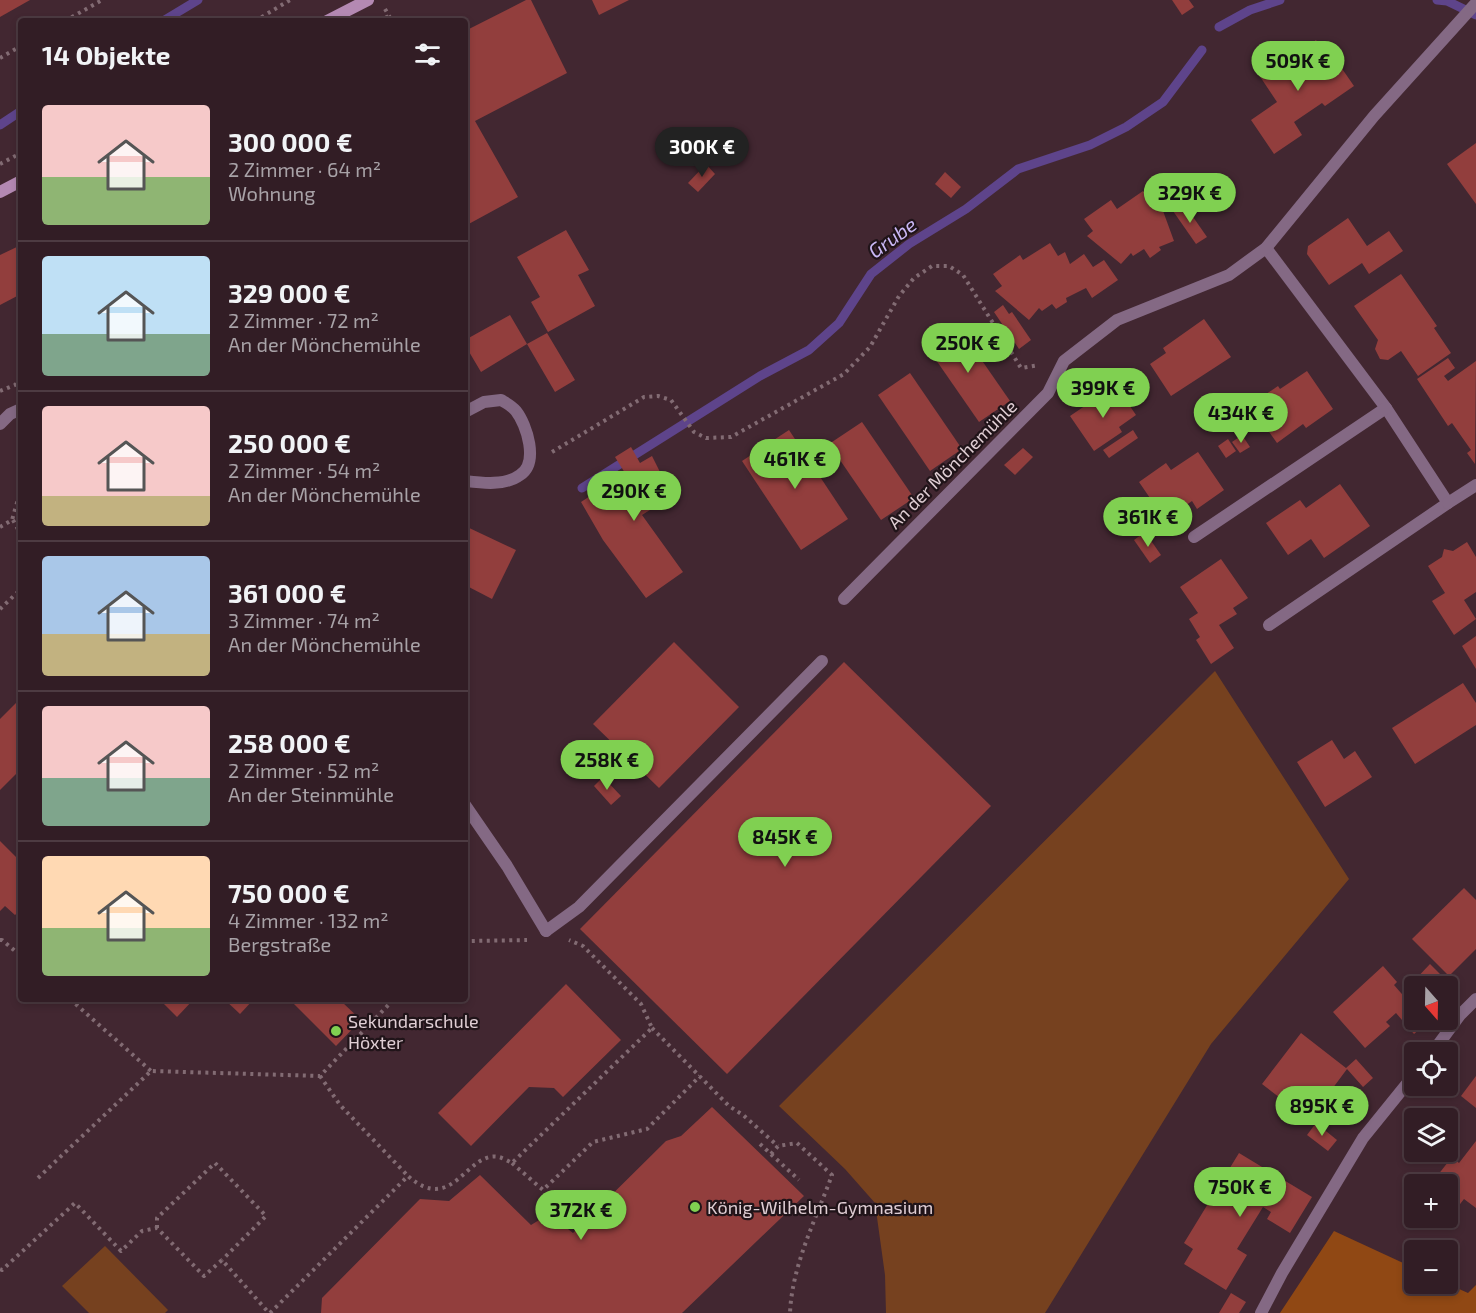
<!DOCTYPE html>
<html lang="de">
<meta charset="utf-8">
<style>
body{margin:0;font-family:"Exo 2",sans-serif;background:#3a262d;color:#f1f3f6;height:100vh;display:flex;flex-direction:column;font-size:22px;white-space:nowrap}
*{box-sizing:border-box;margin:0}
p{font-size:20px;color:#a8a2a7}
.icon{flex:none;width:33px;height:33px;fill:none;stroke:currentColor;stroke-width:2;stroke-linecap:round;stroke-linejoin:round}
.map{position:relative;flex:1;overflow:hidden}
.side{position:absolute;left:18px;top:18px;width:450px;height:984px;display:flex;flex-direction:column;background:#321d25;border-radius:6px;box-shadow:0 3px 9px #0003,0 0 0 2px #4d3b42}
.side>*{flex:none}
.needle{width:39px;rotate:160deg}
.tools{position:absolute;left:1404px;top:976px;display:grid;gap:12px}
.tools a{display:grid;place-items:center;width:54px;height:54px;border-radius:6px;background:#321d25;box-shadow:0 3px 9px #0003,0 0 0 2px #4d3b42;font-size:30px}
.price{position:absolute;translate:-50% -51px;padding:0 14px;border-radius:21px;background:#80d051;color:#111;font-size:20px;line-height:39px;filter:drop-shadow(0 2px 3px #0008)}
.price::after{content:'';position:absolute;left:50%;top:36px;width:18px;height:14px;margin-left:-9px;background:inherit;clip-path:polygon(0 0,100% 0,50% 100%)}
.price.current{background:#222;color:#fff}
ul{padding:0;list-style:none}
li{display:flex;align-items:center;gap:18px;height:150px;padding:0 24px}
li+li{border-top:2px solid #4d3b42}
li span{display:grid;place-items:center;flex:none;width:168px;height:120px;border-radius:6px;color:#555}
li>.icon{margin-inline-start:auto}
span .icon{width:72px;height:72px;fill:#fffc;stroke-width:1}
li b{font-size:26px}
h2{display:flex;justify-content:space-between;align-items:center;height:72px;padding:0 24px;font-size:26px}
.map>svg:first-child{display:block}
.green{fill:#76411f}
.forest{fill:#904814}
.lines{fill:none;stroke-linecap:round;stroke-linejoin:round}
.stream{stroke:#5e448b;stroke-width:9}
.building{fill:#923e3d}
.path{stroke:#826b73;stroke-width:4;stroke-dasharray:3 4.5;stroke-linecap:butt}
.service{stroke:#846984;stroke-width:12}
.minor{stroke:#846984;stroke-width:12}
.secondary{stroke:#b489b3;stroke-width:12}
.poi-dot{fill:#80d051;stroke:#201419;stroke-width:2}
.labels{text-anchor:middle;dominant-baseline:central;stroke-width:4.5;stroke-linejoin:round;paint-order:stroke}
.street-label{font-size:18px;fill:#e0ced4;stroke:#201419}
.poi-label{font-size:18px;fill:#e0ced4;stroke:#201419;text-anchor:start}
.water-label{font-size:20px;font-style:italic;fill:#c9b7f4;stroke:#201419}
</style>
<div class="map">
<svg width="1476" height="1313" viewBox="0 0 1476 1313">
<rect width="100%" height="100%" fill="#422731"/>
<!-- green -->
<g class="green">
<path d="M1215 671 1349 879 1211 1044 1045 1313H886L885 1275 875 1203 845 1169 779 1106Z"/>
<path d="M105 1246 168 1310 165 1313H89L62 1286Z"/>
</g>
<!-- forest -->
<path class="forest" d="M1334 1231 1414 1268V1284H1448L1468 1293 1476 1285V1313H1280Z"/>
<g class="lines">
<!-- stream -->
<g class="stream">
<path d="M1437 0 1447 1 1476 15"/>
<path d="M163 21 198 0"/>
<path d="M1219 27 1250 10 1280 0"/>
<path d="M0 125 21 111"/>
<path d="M582 488 760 376 809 350 839 323 871 274 909 244 966 209 1018 169 1090 145 1126 127 1163 102 1202 50"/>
</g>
</g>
<!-- building -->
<g class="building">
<path d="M0 0H30L0 17Z"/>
<path d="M526 0H531L567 73 475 121 518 197 465 226V31Z"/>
<path d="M592 0H629L599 15Z"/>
<path d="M1172 0H1189L1194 7 1182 15Z"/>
<path d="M1316 40 1332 63 1336 60 1354 86 1325 106 1322 103 1294 122 1302 135 1274 154 1251 120 1277 102 1257 72 1288 51 1292 57Z"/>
<path d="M1476 143V204L1447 164Z"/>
<path d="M706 164 715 174 698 192 688 183Z"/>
<path d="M945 172 961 187 951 198 935 184Z"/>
<path d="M1143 191 1153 204 1159 200 1174 241 1159 247 1161 250 1150 258 1144 249 1133 256 1131 253 1121 264 1087 236 1093 231 1084 219 1111 200 1117 209Z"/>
<path d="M1184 204 1207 237 1196 244 1173 211Z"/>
<path d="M1348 218 1367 246 1389 231 1403 251 1369 274 1362 263 1329 285 1307 254 1308 246Z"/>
<path d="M566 230 589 270 578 275 595 306 548 332 531 302 540 297 517 257Z"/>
<path d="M1050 243 1058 256 1065 252 1070 264 1084 254 1093 267 1104 260 1118 280 1092 298 1086 288 1066 298 1067 302 1056 309 1052 304 1042 311 1039 308 1029 320 995 291 1002 286 993 274 1020 255 1023 260Z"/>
<path d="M21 245V294L0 305V255Z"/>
<path d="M1401 274 1437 326 1434 328 1451 353 1418 376 1401 351 1388 360 1380 359 1375 349 1378 340 1354 306Z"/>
<path d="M1003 305 1009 314 1012 312 1031 340 1019 349 994 312Z"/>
<path d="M510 315 527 344 547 333 575 380 555 392 527 344 481 372 465 345V340Z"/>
<path d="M1204 319 1231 357 1171 396 1150 364 1166 353 1163 348Z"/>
<path d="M958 326 1010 401 979 422 927 347Z"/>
<path d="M1448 358 1455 368 1444 376 1448 381 1476 361 1475 464 1467 453 1471 450 1452 423 1448 426 1417 379Z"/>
<path d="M1307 371 1333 409 1306 428 1303 424 1277 443 1250 405 1278 386 1280 389Z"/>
<path d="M910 373 962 449 930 471 878 395Z"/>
<path d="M1119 390 1136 415 1119 427 1122 432 1094 451 1070 416 1098 397 1102 402Z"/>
<path d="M862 422 914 498 881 520 829 444Z"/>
<path d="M789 430 848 519 801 550 742 461Z"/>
<path d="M1133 430 1138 438 1109 458 1103 450Z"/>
<path d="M1242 435 1250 447 1240 453 1232 442Z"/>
<path d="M1228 439 1236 451 1226 458 1218 446Z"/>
<path d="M631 447 640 463 652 456 672 496 642 515 683 572 646 598 603 540 581 502 625 473 615 457Z"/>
<path d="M1023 448 1033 457 1015 475 1004 465Z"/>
<path d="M1198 452 1224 490 1197 509 1192 501 1165 520 1139 482 1166 463 1171 470Z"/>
<path d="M1340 484 1370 526 1324 558 1311 539 1288 555 1266 523 1300 500 1306 508Z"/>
<path d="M465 526 516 550 492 599 465 585Z"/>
<path d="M1145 532 1161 555 1150 563 1134 540Z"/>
<path d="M1467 542 1476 557V592L1464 600 1476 619 1454 635 1432 601 1445 593 1428 566 1442 557 1444 549 1453 551Z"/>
<path d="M1221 559 1248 598 1233 608 1237 614 1219 625 1234 648 1211 664 1196 640 1200 637 1189 619 1198 613 1180 587Z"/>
<path d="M1476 636V669L1462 646Z"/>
<path d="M674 642 739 707 659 788 593 724Z"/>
<path d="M844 662 991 806 727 1074 580 929Z"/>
<path d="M1463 683 1476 703V725L1415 764 1392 728Z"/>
<path d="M21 698V769L0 790V719Z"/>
<path d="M1332 740 1344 759 1355 751 1372 777 1325 807 1297 762Z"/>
<path d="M603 777 621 796 611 805 594 786Z"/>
<path d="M0 841 21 862V909L15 915 5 906 0 911Z"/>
<path d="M1464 888 1476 900V949L1449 976 1412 939Z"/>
<path d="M1430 964 1450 984 1447 987H1416L1413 982Z"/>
<path d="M1383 966 1397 982 1394 985 1408 1001 1414 995V1020H1430L1414 1034 1396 1013 1386 1022 1390 1026 1365 1048 1333 1012Z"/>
<path d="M566 984 621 1040 563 1097 554 1088 529 1087 471 1146 438 1113Z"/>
<path d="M159 999H194L177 1017Z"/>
<path d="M224 999H254L240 1014Z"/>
<path d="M289 999H345L342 1002 361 1020 336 1046Z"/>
<path d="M1301 1033 1346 1068 1356 1059 1373 1078 1363 1087 1347 1069 1309 1120 1262 1084Z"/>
<path d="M1476 1076V1108L1461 1096Z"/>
<path d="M712 1107 804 1196 682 1313H321L322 1298 420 1199 449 1201 480 1175 531 1225 549 1214 573 1233 666 1141 681 1136Z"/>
<path d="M1316 1123 1337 1140 1328 1151 1307 1135Z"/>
<path d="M1476 1141V1208L1464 1199 1446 1222 1442 1218H1448V1185H1430L1452 1157 1459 1163Z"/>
<path d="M1239 1153 1312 1197 1290 1233 1267 1219 1271 1212 1263 1207 1237 1249 1247 1255 1226 1290 1184 1264 1193 1249 1184 1243Z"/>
<path d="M1231 1293 1246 1302 1239 1313H1219Z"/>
</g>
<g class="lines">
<!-- path -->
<g class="path">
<path d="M385 9 392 21"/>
<path d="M65 21 102 0"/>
<path d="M255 21 290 0"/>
<path d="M379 21 389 16"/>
<path d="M0 58 21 46"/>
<path d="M0 164 21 153"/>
<path d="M0 391 15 385 21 379"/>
<path d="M552 452 644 397 658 396 671 400 694 432 706 438 731 437 844 374 870 347 899 296 914 278 932 266H949L963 275 1021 368 1039 365"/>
<path d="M13 520 21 535"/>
<path d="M0 527 12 520 21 489V459"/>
<path d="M0 609 21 589"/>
<path d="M0 940H2L21 956"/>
<path d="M465 944 471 941 527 940"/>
<path d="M70 999 151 1071"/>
<path d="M652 1028 729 1106 743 1115 778 1146"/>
<path d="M320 1076 340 1105 408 1176"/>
<path d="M760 1144 799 1180"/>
<path d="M771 1154 778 1146 797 1143 832 1175C816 1219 792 1265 790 1313"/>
<path d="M512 1163 543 1190 593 1142 647 1129 700 1076"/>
<path d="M38 1178 151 1071 320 1076 394 999"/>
<path d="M157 1228V1218L215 1163 266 1216 222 1260"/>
<path d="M0 1269 2 1270 75 1203 121 1251 142 1231 157 1228 204 1276 222 1260 269 1313"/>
<path d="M270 1313 408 1176C453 1216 467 1150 499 1157 503 1158 508 1161 512 1163L652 1028 641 1004 583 946 569 940"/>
</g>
<!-- service -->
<path class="service" d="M546 931 579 907 822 661"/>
<!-- minor -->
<g class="minor">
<path d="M1266 248 1386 408 1448 503 1269 625"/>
<path d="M465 412 484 402 501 400C506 403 512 406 516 411 527 425 539 463 520 475 505 486 482 483 465 481"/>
<path d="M0 424 10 414 21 409"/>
<path d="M1448 503 1476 485"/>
<path d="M1194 537 1386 408"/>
<path d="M844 599 1048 393 1064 361 1117 320 1229 275 1266 248 1374 116 1476 3"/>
<path d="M465 805 507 866 546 931"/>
<path d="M1432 1053 1460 1015 1476 999"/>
<path d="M1261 1313 1282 1273 1363 1138 1414 1075"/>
</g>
<!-- secondary -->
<g class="secondary">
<path d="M327 21 368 0"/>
<path d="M0 192 21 181"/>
</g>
</g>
<!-- markers -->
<g class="poi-dot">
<circle cx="336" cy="1031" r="6"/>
<circle cx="695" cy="1207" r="6"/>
</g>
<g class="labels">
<!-- street labels -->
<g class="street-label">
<text transform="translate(952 464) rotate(-45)">An der Mönchemühle</text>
</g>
<!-- poi labels -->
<g class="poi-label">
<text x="348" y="1021">Sekundarschule<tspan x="348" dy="21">Höxter</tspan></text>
<text x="707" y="1207">König-Wilhelm-Gymnasium</text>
</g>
<!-- water labels -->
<g class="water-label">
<text transform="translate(892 237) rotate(-36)">Grube</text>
</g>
</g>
</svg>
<div class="tools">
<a><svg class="needle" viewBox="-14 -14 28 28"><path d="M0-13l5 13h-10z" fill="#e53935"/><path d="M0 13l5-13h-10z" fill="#a8a2a7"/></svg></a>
<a><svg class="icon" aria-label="locate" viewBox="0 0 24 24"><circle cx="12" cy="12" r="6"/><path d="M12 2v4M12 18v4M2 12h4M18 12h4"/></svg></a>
<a><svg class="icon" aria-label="layers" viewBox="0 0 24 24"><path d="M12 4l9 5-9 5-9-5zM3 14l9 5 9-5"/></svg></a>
<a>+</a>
<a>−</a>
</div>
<b class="price" style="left:1298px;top:92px">509K €</b>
<b class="price current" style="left:702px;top:178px">300K €</b>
<b class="price" style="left:1190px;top:224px">329K €</b>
<b class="price" style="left:968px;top:374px">250K €</b>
<b class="price" style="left:1103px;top:419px">399K €</b>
<b class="price" style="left:1241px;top:444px">434K €</b>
<b class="price" style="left:795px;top:490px">461K €</b>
<b class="price" style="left:634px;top:522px">290K €</b>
<b class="price" style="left:1148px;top:548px">361K €</b>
<b class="price" style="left:607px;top:791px">258K €</b>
<b class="price" style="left:785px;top:868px">845K €</b>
<b class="price" style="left:1322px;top:1137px">895K €</b>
<b class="price" style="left:1240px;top:1218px">750K €</b>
<b class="price" style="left:581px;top:1241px">372K €</b>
<section class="side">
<h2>14 Objekte<svg class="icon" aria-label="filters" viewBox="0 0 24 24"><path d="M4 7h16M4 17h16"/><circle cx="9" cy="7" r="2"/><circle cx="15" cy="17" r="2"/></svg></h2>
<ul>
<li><span style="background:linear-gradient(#f6c9c9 60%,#8fb573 0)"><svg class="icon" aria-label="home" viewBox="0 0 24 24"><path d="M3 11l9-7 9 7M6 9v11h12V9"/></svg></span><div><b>300 000 €</b><p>2 Zimmer · 64 m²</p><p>Wohnung</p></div></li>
<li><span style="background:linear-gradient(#bfe0f5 65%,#7fa58c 0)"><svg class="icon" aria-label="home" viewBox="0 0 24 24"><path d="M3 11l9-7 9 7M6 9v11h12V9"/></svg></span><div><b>329 000 €</b><p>2 Zimmer · 72 m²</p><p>An der Mönchemühle</p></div></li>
<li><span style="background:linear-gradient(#f6c9c9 75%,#c2b280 0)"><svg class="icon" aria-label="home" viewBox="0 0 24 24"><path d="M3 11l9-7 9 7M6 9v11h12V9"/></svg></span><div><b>250 000 €</b><p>2 Zimmer · 54 m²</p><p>An der Mönchemühle</p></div></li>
<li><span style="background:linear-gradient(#a9c7e8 65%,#c2b280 0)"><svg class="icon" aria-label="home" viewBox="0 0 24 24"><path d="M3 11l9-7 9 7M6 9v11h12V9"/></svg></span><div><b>361 000 €</b><p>3 Zimmer · 74 m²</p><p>An der Mönchemühle</p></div></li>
<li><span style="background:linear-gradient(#f6c9c9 60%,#7fa58c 0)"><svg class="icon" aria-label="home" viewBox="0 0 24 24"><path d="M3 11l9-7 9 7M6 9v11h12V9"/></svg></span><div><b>258 000 €</b><p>2 Zimmer · 52 m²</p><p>An der Steinmühle</p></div></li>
<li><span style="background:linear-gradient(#ffd9b3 60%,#8fb573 0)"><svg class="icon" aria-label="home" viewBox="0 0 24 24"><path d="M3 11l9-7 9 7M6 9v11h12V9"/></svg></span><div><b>750 000 €</b><p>4 Zimmer · 132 m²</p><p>Bergstraße</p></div></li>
</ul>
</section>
</div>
